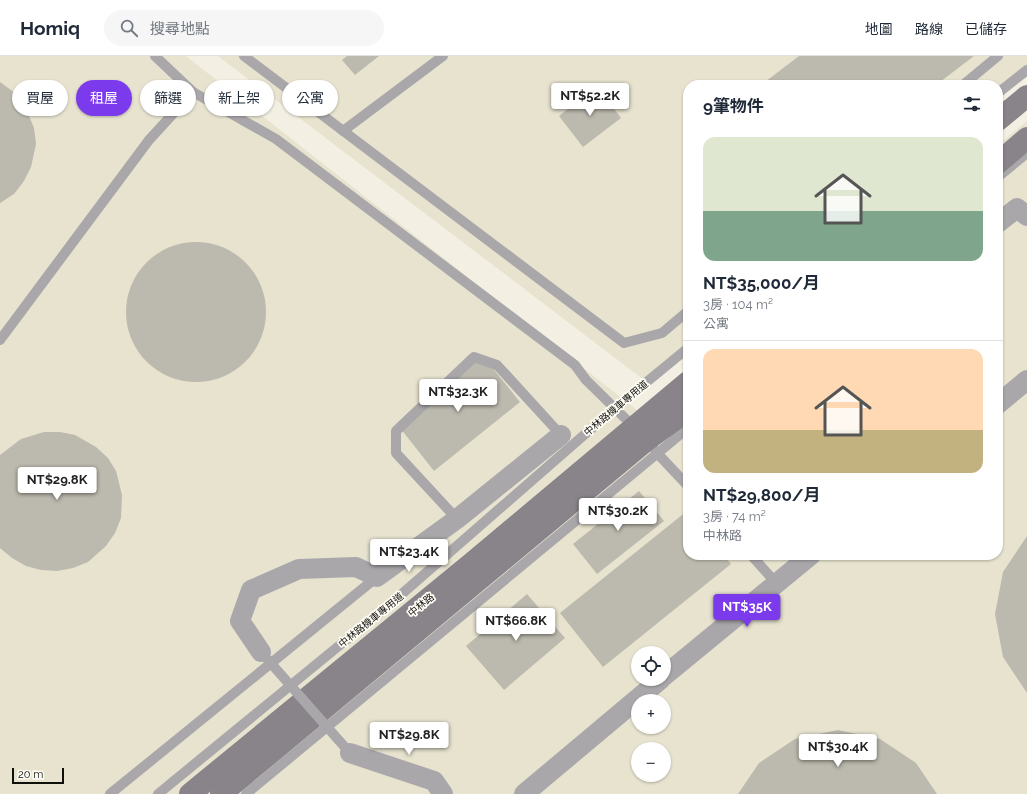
<!DOCTYPE html>
<html lang="zh-TW">
<meta charset="utf-8">
<style>
body{margin:0;font-family:Raleway,"Noto Sans TC",sans-serif;background:#f6f6f7;color:#1f2937;height:100vh;display:flex;flex-direction:column;font-size:15px;white-space:nowrap}
*{box-sizing:border-box;margin:0}
p{font-size:13px;color:#747a83}
.icon{flex:none;width:22px;height:22px;fill:none;stroke:currentColor;stroke-width:2;stroke-linecap:round;stroke-linejoin:round}
.map{position:relative;flex:1;overflow:hidden}
.side{position:absolute;left:683px;top:24px;width:320px;height:480px;display:flex;flex-direction:column;background:#fff;border-radius:16px;box-shadow:0 1px 3px #0004}
.side>*{flex:none}
.hud{position:absolute;left:12px;top:24px;width:380px;height:36px;display:flex;gap:8px}
.tools{position:absolute;left:631px;top:590px;display:grid;gap:8px}
.tools a{display:grid;place-items:center;width:40px;height:40px;border-radius:50%;background:#fff;box-shadow:0 1px 3px #0004;font-size:20px}
.scale{position:absolute;left:12px;bottom:10px;width:52px;box-sizing:border-box;padding-left:4px;border:2px solid #10100b;border-top:0;font-size:11px;line-height:14px;white-space:nowrap;color:#10100b;-webkit-text-stroke:3px #fffdf6;paint-order:stroke}
.price{position:absolute;translate:-50% -34px;padding:0 9px;border-radius:4px;background:#fff;color:#222;font-size:13px;line-height:26px;filter:drop-shadow(0 1px 2px #0008)}
.price::after{content:'';position:absolute;left:50%;top:24px;width:12px;height:9px;margin-left:-6px;background:inherit;clip-path:polygon(0 0,100% 0,50% 100%)}
.price.on{background:#7c3aed;color:#fff}
ul{padding:0;list-style:none}
li{display:grid;align-content:center;gap:8px;height:212px;padding:0 20px}
li+li{border-top:1px solid #e0e1e3}
li span{display:grid;place-items:center;height:124px;border-radius:12px;color:#555}
li>.icon{margin-inline-start:auto}
span .icon{width:72px;height:72px;fill:#fffc;stroke-width:1}
li b{font-size:17px}
h2{display:flex;justify-content:space-between;align-items:center;height:48px;padding:0 20px;font-size:17px}
.chip{padding:0 14px;border-radius:18px;background:#fff;box-shadow:0 1px 3px #0004;font-size:14px;line-height:36px}
.chip.on{background:#7c3aed;color:#fff}
header{display:flex;align-items:center;gap:24px;box-sizing:border-box;height:56px;padding:0 20px;background:#fff;border-bottom:1px solid #e0e1e3}
header strong{font-size:19px}
nav{display:flex;gap:22px;margin-inline-start:auto;font-size:14px}
.search{width:280px;height:36px;background:#f6f6f7;display:flex;align-items:center;gap:10px;box-sizing:border-box;padding:0 14px;border-radius:22px;color:#747a83;font-size:15px}
.map>svg:first-child{display:block}
.built{fill:#e7e3cf;fill-rule:evenodd}
.building{fill:#bcbaae}
.lines{fill:none;stroke-linecap:round;stroke-linejoin:round}
.lane{stroke:#aaa7ab;stroke-width:10}
.street{stroke:#aaa7ab;stroke-width:20}
.secondary{stroke:#89838a;stroke-width:22}
.lane-bridge{stroke:#aaa7ab;stroke-width:10}
.labels{text-anchor:middle;dominant-baseline:central;stroke-width:3.5;stroke-linejoin:round;paint-order:stroke}
.street-label{font-size:10px;fill:#10100b;stroke:#fffdf6}
</style>
<header>
<strong>Homiq</strong>
<div class="search"><svg class="icon" aria-label="search" viewBox="0 0 24 24"><circle cx="10" cy="10" r="6"/><path d="M15 15l6 6"/></svg>搜尋地點</div>
<nav><a>地圖</a><a>路線</a><a>已儲存</a></nav>
</header>
<div class="map">
<svg width="1027" height="738" viewBox="0 0 1027 738">
<rect width="100%" height="100%" fill="#f3f0e3"/>
<!-- built -->
<g class="built">
<path d="M0 0H186L656 369 688 343V499H998V89L1027 65V738H0ZM638 597H664V623H638ZM638 645H664V671H638ZM638 693H664V719H638Z"/>
<path d="M218 0H1027V13L998 37V29H688V291L644 324Z"/>
</g>
<!-- building -->
<g class="building">
<path d="M347 0H379L355 19 342 4Z"/>
<path d="M799 0H974L936 29H761Z"/>
<path d="M0 26 15 37 25 50 34 72 36 88 31 111 24 125 14 138 0 147Z"/>
<path d="M597 30 621 62 583 91 559 60Z"/>
<circle cx="196" cy="256" r="70"/>
<path d="M483 300 520 346 434 415 397 368Z"/>
<path d="M44 376H60L75 379 96 391 108 402 116 415 122 439 121 462 115 477 106 490 88 506 73 512 57 515 41 514 26 510 12 502 0 492V399L21 383Z"/>
<path d="M639 435 664 465 597 518 573 488Z"/>
<path d="M687 455 688 499H724L731 508 603 611 560 557Z"/>
<path d="M1027 480V637L1003 601 995 558 1003 516Z"/>
<path d="M527 538 565 582 504 634 466 590Z"/>
<path d="M838 674 880 683 916 707 937 738H738L759 707 795 683Z"/>
</g>
<g class="lines">
<!-- lane -->
<g class="lane">
<path d="M155 0 193 36 276 83 575 309 586 324 635 372"/>
<path d="M244 0 624 287 662 277 688 255"/>
<path d="M963 29 998 0"/>
<path d="M998 37 1027 14"/>
<path d="M343 75 443 0"/>
<path d="M998 121 1027 97"/>
<path d="M0 284 149 84 193 36"/>
<path d="M647 382 657 397 688 430"/>
<path d="M457 463 396 397V375L474 301 497 309 561 379"/>
<path d="M751 499 776 527"/>
<path d="M110 738 377 521"/>
<path d="M158 738 396 543 615 352 688 292"/>
<path d="M246 738 688 372"/>
</g>
<!-- street -->
<g class="street">
<path d="M998 167 1017 152 1027 160"/>
<path d="M998 348 1027 324"/>
<path d="M261 596 240 565 251 534 299 513 356 511 377 521 457 463 561 379"/>
<path d="M664 620 811 499"/>
<path d="M350 697 434 725 443 738"/>
<path d="M524 738 661 623"/>
</g>
<!-- secondary -->
<g class="secondary">
<path d="M998 64 1027 40"/>
<path d="M998 107 1027 82"/>
<path d="M190 738 472 507 688 326"/>
<path d="M221 738 648 383 688 354"/>
</g>
<!-- lane-bridge -->
<path class="lane-bridge" d="M261 596 350 697"/>
</g>
<g class="labels">
<!-- street labels -->
<g class="street-label">
<text transform="translate(616 352) rotate(-40)">中林路機車專用道</text>
<text transform="translate(421 549) rotate(-39)">中林路</text>
<text transform="translate(371 564) rotate(-39)">中林路機車專用道</text>
</g>
</g>
</svg>
<div class="tools">
<a><svg class="icon" aria-label="locate" viewBox="0 0 24 24"><circle cx="12" cy="12" r="6"/><path d="M12 2v4M12 18v4M2 12h4M18 12h4"/></svg></a>
<a>+</a>
<a>−</a>
</div>
<div class="scale">20 m</div>
<b class="price" style="left:590px;top:61px">NT$52.2K</b>
<b class="price" style="left:458px;top:357px">NT$32.3K</b>
<b class="price" style="left:57px;top:445px">NT$29.8K</b>
<b class="price" style="left:618px;top:476px">NT$30.2K</b>
<b class="price" style="left:409px;top:517px">NT$23.4K</b>
<b class="price on" style="left:747px;top:572px">NT$35K</b>
<b class="price" style="left:516px;top:586px">NT$66.8K</b>
<b class="price" style="left:409px;top:700px">NT$29.8K</b>
<b class="price" style="left:838px;top:712px">NT$30.4K</b>
<div class="hud">
<a class="chip">買屋</a>
<a class="chip on">租屋</a>
<a class="chip">篩選</a>
<a class="chip">新上架</a>
<a class="chip">公寓</a>
</div>
<section class="side">
<h2>9筆物件<svg class="icon" aria-label="filters" viewBox="0 0 24 24"><path d="M4 7h16M4 17h16"/><circle cx="9" cy="7" r="2"/><circle cx="15" cy="17" r="2"/></svg></h2>
<ul>
<li><span style="background:linear-gradient(#dfe7d0 60%,#7fa58c 0)"><svg class="icon" aria-label="home" viewBox="0 0 24 24"><path d="M3 11l9-7 9 7M6 9v11h12V9"/></svg></span><div><b>NT$35,000/月</b><p>3房 · 104 m²</p><p>公寓</p></div></li>
<li><span style="background:linear-gradient(#ffd9b3 65%,#c2b280 0)"><svg class="icon" aria-label="home" viewBox="0 0 24 24"><path d="M3 11l9-7 9 7M6 9v11h12V9"/></svg></span><div><b>NT$29,800/月</b><p>3房 · 74 m²</p><p>中林路</p></div></li>
</ul>
</section>
</div>
